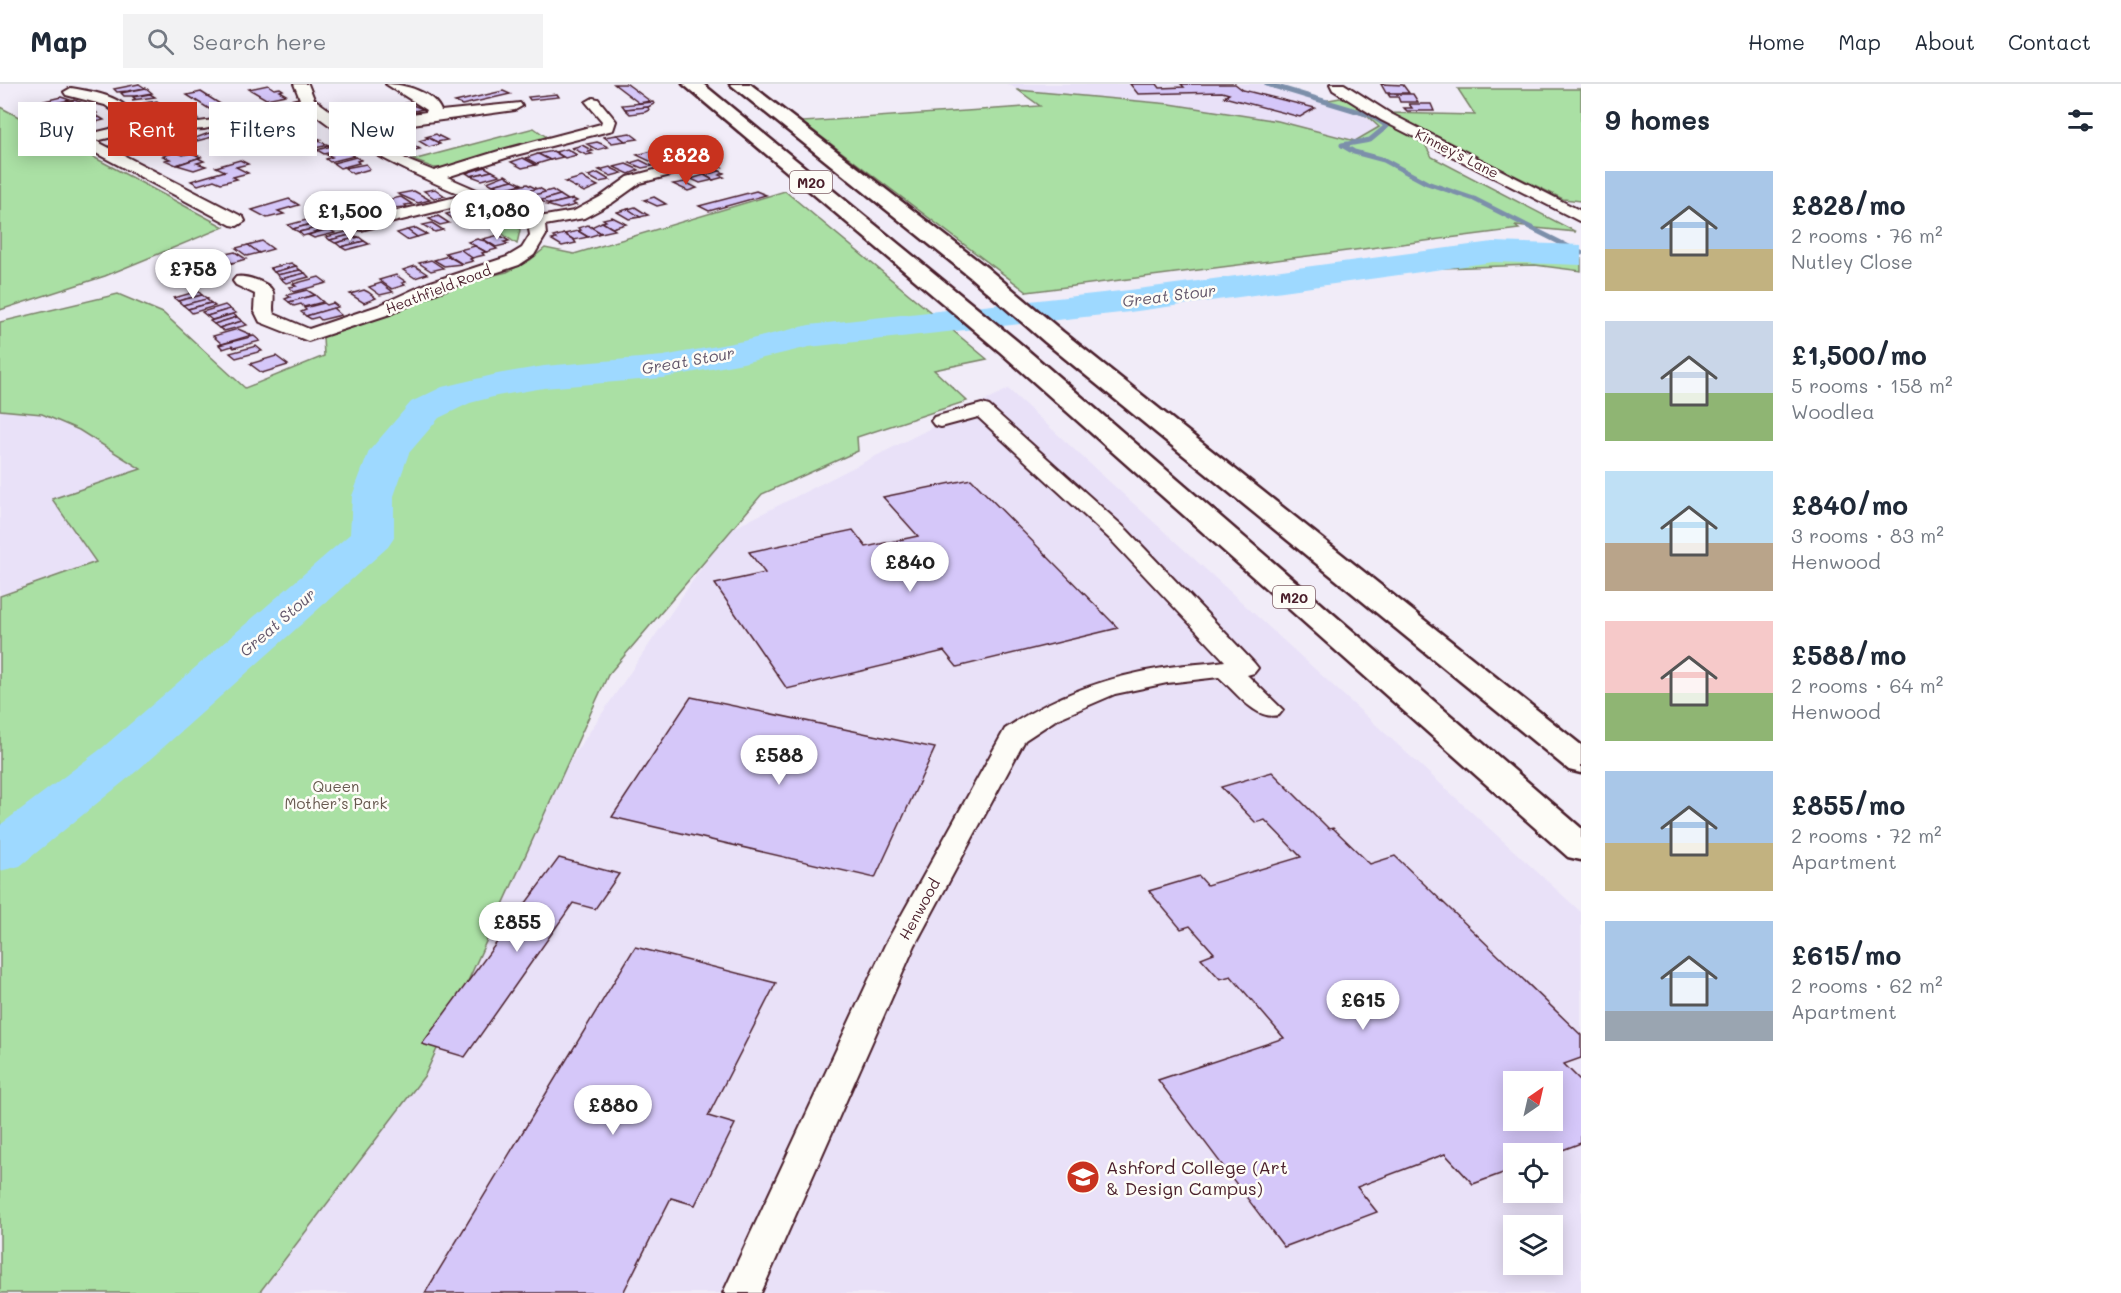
<!DOCTYPE html>
<meta charset="utf-8">
<style>
body{margin:0;font-family:Mali,sans-serif;background:#f2f2f3;color:#1f2937;height:100vh;display:flex;flex-direction:column;font-size:22px;white-space:nowrap}
*{box-sizing:border-box;margin:0}
p{font-size:20px;color:#747a83}
.icon{flex:none;width:33px;height:33px;fill:none;stroke:currentColor;stroke-width:2;stroke-linecap:round;stroke-linejoin:round}
.map{position:relative;flex:1;overflow:hidden}
.side{display:flex;flex-direction:column;background:#fff;width:540px}
.side>*{flex:none}
.guide{position:absolute;left:18px;top:18px;width:570px;height:54px;display:flex;gap:12px}
.needle{width:39px;rotate:34deg}
.controls{position:absolute;left:1503px;top:987px;display:grid;gap:12px}
.controls a{display:grid;place-items:center;width:60px;height:60px;border-radius:0px;background:#fff;box-shadow:0 3px 15px #0003;font-size:30px}
.price{position:absolute;translate:-50% -51px;padding:0 14px;border-radius:21px;background:#fff;color:#222;font-size:20px;line-height:39px;filter:drop-shadow(0 2px 3px #0008)}
.price::after{content:'';position:absolute;left:50%;top:36px;width:18px;height:14px;margin-left:-9px;background:inherit;clip-path:polygon(0 0,100% 0,50% 100%)}
.price.current{background:#c8321e;color:#fff}
ul{padding:0;list-style:none}
li{display:flex;align-items:center;gap:18px;height:150px;padding:0 24px}
li span{display:grid;place-items:center;flex:none;width:168px;height:120px;border-radius:0px;color:#555}
li>.icon{margin-inline-start:auto}
span .icon{width:72px;height:72px;fill:#fffc;stroke-width:1}
li b{font-size:26px}
h2{display:flex;justify-content:space-between;align-items:center;height:72px;padding:0 24px;font-size:26px}
.tag{padding:0 21px;border-radius:0px;background:#fff;box-shadow:0 3px 15px #0003;font-size:21px;line-height:54px}
.tag.current{background:#c8321e;color:#fff}
header{display:flex;align-items:center;gap:36px;box-sizing:border-box;height:84px;padding:0 30px;background:#fff;border-bottom:2px solid #e0e1e3}
header strong{font-size:28px}
nav{display:flex;gap:33px;margin-inline-start:auto;font-size:21px}
.search{width:420px;height:54px;background:#f2f2f3;display:flex;align-items:center;gap:15px;box-sizing:border-box;padding:0 21px;border-radius:0px;color:#747a83;font-size:22px}
main{display:flex;flex:1;min-height:0}
.map>svg:first-child{display:block}
.built{fill:#e9e1f8;fill-rule:evenodd}
.green{fill:#aae0a4;stroke:#7a8068;stroke-width:1.5}
.lines{fill:none;stroke-linecap:round;stroke-linejoin:round}
.stream{stroke:#7c8faa;stroke-width:5}
.river{fill:#9ed9ff;fill-rule:evenodd}
.building{fill:#d5c7f9;stroke:#4a1f2b;stroke-width:1.5;fill-rule:evenodd}
.street-casing{stroke:#4a1f2b;stroke-width:4}
.highway-casing{stroke:#4a1f2b;stroke-width:5}
.street{fill:#fdfcf7;fill-rule:evenodd}
.highway{fill:#fdfcf7;fill-rule:evenodd}
.labels{text-anchor:middle;dominant-baseline:central;stroke-width:5;stroke-linejoin:round;paint-order:stroke}
.far-street-label{font-size:14px;fill:#4a1f2b;stroke:#fdfcf7}
.shield{fill:#fdfcf7;stroke:#806168;stroke-width:1.5}
.shield-label{font-size:14px;font-weight:bold;fill:#4a1f2b}
.park-label{font-size:15px;fill:#67594f;stroke:#fdfcf7}
.street-label{font-size:15px;fill:#4a1f2b;stroke:#fdfcf7}
.water-label{font-size:16px;font-style:italic;fill:#63576b;stroke:#fdfcf7}
.near-poi-label{font-size:18px;fill:#4a1f2b;stroke:#fdfcf7;text-anchor:start}
</style>
<header>
<strong>Map</strong>
<div class="search"><svg class="icon" aria-label="search" viewBox="0 0 24 24"><circle cx="10" cy="10" r="6"/><path d="M15 15l6 6"/></svg>Search here</div>
<nav><a>Home</a><a>Map</a><a>About</a><a>Contact</a></nav>
</header>
<main>
<div class="map">
<svg width="1581" height="1209" viewBox="0 0 1581 1209">
<rect width="100%" height="100%" fill="#f1ecf8"/>
<filter id="ink" filterUnits="userSpaceOnUse"><feTurbulence type="fractalNoise" baseFrequency=".0167" numOctaves="2"/><feDisplacementMap in="SourceGraphic" scale="12" xChannelSelector="R" yChannelSelector="G"/><feConvolveMatrix kernelMatrix="1 2 1 2 8 2 1 2 1" color-interpolation-filters="sRGB"/></filter>
<g filter="url(#ink)">
<!-- built -->
<g class="built">
<path d="M1008 0H1264L1367 32 1379 42 1355 57 1278 37 1170 20 1018 6Z"/>
<path d="M1008 305 1581 828V1209H246L444 861 726 448ZM1514 998H1552V1036H1514ZM1514 1070H1552V1108H1514ZM1514 1142H1552V1180H1514Z"/>
<path d="M0 326 42 330 79 346 142 385 96 477 0 511Z"/>
</g>
<!-- green -->
<g class="green">
<path d="M1458 5H1581V117L1563 115 1387 29 1475 31Z"/>
<path d="M1018 6 1170 20 1278 37 1355 57 1379 43 1367 32 1323 17 1340 14 1362 21 1423 57 1432 73 1576 148 1515 142 1519 145 1027 208 802 38 1040 22Z"/>
<path d="M0 23 224 143 105 192 0 226Z"/>
<path d="M534 44 548 54 451 83 434 84 413 76Z"/>
<path d="M785 107 987 275 934 286 967 317 857 353 858 367 762 410 608 591 425 991 259 1209H0V512L96 478 52 415 141 385 79 346 42 330 0 326V238L118 210 163 229 245 304 324 272 323 253 389 231 464 198 507 188 530 176 545 164 574 170Z"/>
<path d="M475 120C492 121 513 128 520 146L517 160 504 151 479 125 469 121Z"/>
<path d="M1539 171 1581 175V187L1535 181 1410 185Z"/>
</g>
<g class="lines">
<!-- stream -->
<path class="stream" d="M1267 0 1370 31 1387 42 1370 56 1342 61 1354 68 1384 76 1427 99 1474 115 1581 169"/>
<!-- river -->
<path class="river" d="M1493 158 1581 161V181L1493 178 1130 228 809 263 743 279 663 294 544 304 497 312 470 319 439 334 409 369 394 412V454L388 463 138 686 20 782 0 787V741L102 664 350 450 352 412 369 367 411 318 442 303 497 290 544 282 663 272 743 257 809 241 1130 206Z"/>
</g>
<!-- building -->
<g class="building">
<path d="M139 0 145 4 128 7 117 8 114 5Z"/>
<path d="M614 0H627L650 17 639 19Z"/>
<path d="M1130 0H1157L1160 4 1184 3 1181 0H1235L1243 6 1315 24 1300 33 1224 13 1229 10 1222 8 1138 10Z"/>
<path d="M1381 0 1403 1 1409 9H1386Z"/>
<path d="M268 1 274 5 280 4 283 6 279 7 286 11 266 15 249 5Z"/>
<path d="M146 4 152 9 135 12H124L121 9Z"/>
<path d="M503 7 510 10 462 21 455 18Z"/>
<path d="M201 8 228 25 214 28 187 11Z"/>
<path d="M150 10 155 13 132 16 135 15 133 13Z"/>
<path d="M557 10 559 13 530 16 528 13Z"/>
<path d="M1388 10H1413L1418 18H1400L1398 13H1390Z"/>
<path d="M61 13 70 16 49 20 44 17Z"/>
<path d="M74 16 83 19 56 25 53 23Z"/>
<path d="M157 17 164 22 151 24 144 19Z"/>
<path d="M653 18 654 20 648 23 625 25 622 21Z"/>
<path d="M407 19 423 25 364 38 352 31Z"/>
<path d="M79 20 87 25 74 28 60 25Z"/>
<path d="M1409 20H1431L1434 27H1407L1404 24H1412Z"/>
<path d="M172 21 177 24 158 28 153 25Z"/>
<path d="M648 23 649 26 645 28 630 30 625 25Z"/>
<path d="M93 26 97 29 94 30 97 32 77 36 71 33Z"/>
<path d="M177 26 183 30 161 34 159 32Z"/>
<path d="M296 30 305 35 289 39 280 34Z"/>
<path d="M193 32 198 35 180 39 172 36Z"/>
<path d="M99 33 104 36 84 41 79 37Z"/>
<path d="M278 37 286 43 268 47 260 41Z"/>
<path d="M255 42 263 47 249 50 241 45Z"/>
<path d="M306 44 314 48 288 54 283 51Z"/>
<path d="M209 49 216 52 193 58 190 56Z"/>
<path d="M630 49 638 55 625 57 617 51Z"/>
<path d="M436 50 439 52 447 56 437 58 426 53Z"/>
<path d="M151 51 155 53 161 52 170 57 154 61 141 53Z"/>
<path d="M309 51 320 55 297 60 289 56Z"/>
<path d="M617 51 625 57 612 59 604 53Z"/>
<path d="M131 54 135 57 142 55 154 62 134 64 121 57Z"/>
<path d="M429 54 437 58 440 60 429 63 419 57Z"/>
<path d="M688 56 694 59 686 61 690 63 677 66 668 61Z"/>
<path d="M318 57 329 61 305 66 299 62Z"/>
<path d="M597 58 602 60 608 63 597 66 587 60Z"/>
<path d="M410 59 420 65 410 67 400 61Z"/>
<path d="M335 61 346 64 324 70 317 66Z"/>
<path d="M582 61 593 67 588 68 592 70 586 71 572 64Z"/>
<path d="M567 65 577 71 565 74 555 68Z"/>
<path d="M345 67 354 72 330 78 326 75 332 73 327 71Z"/>
<path d="M553 67 563 73 550 76 538 70Z"/>
<path d="M652 67 664 72 659 74 664 76 656 80 637 71Z"/>
<path d="M176 68 183 71 191 69 201 73 176 81 165 76 170 75 163 72Z"/>
<path d="M538 70 550 76 537 80 526 74Z"/>
<path d="M356 73 361 76 357 77 359 79 340 84 333 79Z"/>
<path d="M198 74 204 77 197 79 206 82 194 86 177 81Z"/>
<path d="M523 74 536 81 522 84 511 78Z"/>
<path d="M706 75 714 79 701 83 693 79Z"/>
<path d="M240 76 248 80 236 83 248 89 233 93 237 95 221 99 214 96 198 101 191 97 225 87 216 83Z"/>
<path d="M640 76 648 80 653 82 642 84 630 79Z"/>
<path d="M714 79 722 83 716 85 720 87 713 89 701 83Z"/>
<path d="M366 80 370 85 353 90 345 84Z"/>
<path d="M626 80 635 84 639 86 629 90 614 83Z"/>
<path d="M485 83 492 87 471 92 466 89Z"/>
<path d="M610 83 611 84 622 89 611 92 599 86Z"/>
<path d="M492 87 500 91 482 96 471 92Z"/>
<path d="M720 87 724 89 719 91 724 93 713 96 704 91Z"/>
<path d="M598 89 608 95 610 96 599 98 588 92Z"/>
<path d="M505 91 513 96 493 101 487 98Z"/>
<path d="M704 91 713 96 700 99 691 95Z"/>
<path d="M582 93 588 97 598 102 584 108 565 98Z"/>
<path d="M513 96 522 100 503 105 493 101Z"/>
<path d="M685 98 697 104 688 107 673 100Z"/>
<path d="M527 100 537 105 520 109 506 105Z"/>
<path d="M539 104 546 108 531 112 520 109Z"/>
<path d="M435 105 445 112 434 114 424 107Z"/>
<path d="M552 106 560 111 543 116 531 112Z"/>
<path d="M414 107 423 112 430 116 418 119 398 110Z"/>
<path d="M756 107 766 111 709 127 699 122Z"/>
<path d="M560 111 568 116 551 120 539 117Z"/>
<path d="M401 113 412 120 405 121 407 123 393 124 382 117Z"/>
<path d="M654 113 666 120 657 122 644 116Z"/>
<path d="M289 115 299 121 278 127 284 130 267 134 252 126Z"/>
<path d="M573 115 577 117 572 119 576 121 560 125 547 121Z"/>
<path d="M635 123 646 130 648 131 640 133 628 125Z"/>
<path d="M465 125 476 131 466 134 454 127Z"/>
<path d="M628 125 640 133 629 135 617 128Z"/>
<path d="M455 128 466 134 456 137 446 130Z"/>
<path d="M349 131 358 138 348 140 339 134Z"/>
<path d="M438 132 449 139 440 141 429 135Z"/>
<path d="M612 133 626 140 612 144 602 138 606 137 603 135Z"/>
<path d="M310 135 315 139 293 145 288 141Z"/>
<path d="M602 138 612 144 615 146 601 149 591 143Z"/>
<path d="M315 139 321 143 299 148 293 145Z"/>
<path d="M432 139 443 146 435 148 423 141Z"/>
<path d="M588 141 591 143 601 149 588 153 578 147 581 146 578 144Z"/>
<path d="M321 143 325 146 303 152 299 148Z"/>
<path d="M416 144 427 150 417 153 407 146Z"/>
<path d="M329 145 335 149 314 154 308 151Z"/>
<path d="M407 146 417 153 407 156 397 149Z"/>
<path d="M578 147 588 153 574 156 564 150Z"/>
<path d="M346 148 350 151 330 156 326 153Z"/>
<path d="M564 150 574 156 576 159 562 162 552 156 556 155 553 153Z"/>
<path d="M350 151 359 153 335 159 330 156Z"/>
<path d="M499 151 509 157 504 158 508 160 496 163 483 155Z"/>
<path d="M359 153 364 157 341 163 336 159Z"/>
<path d="M477 155 485 157 497 165 486 168 468 158Z"/>
<path d="M262 157 273 165 259 169 248 161Z"/>
<path d="M364 157 369 160 346 166 341 163Z"/>
<path d="M248 161 259 169 247 172 236 164Z"/>
<path d="M475 162 486 168 482 169 484 171 472 174 459 166Z"/>
<path d="M460 165 472 174 470 175 473 177 462 180 445 169Z"/>
<path d="M235 168 246 175 232 179 221 171Z"/>
<path d="M221 171 232 179 218 183 207 175Z"/>
<path d="M448 172 462 180 444 182 434 176Z"/>
<path d="M431 176 443 184 431 187 419 179Z"/>
<path d="M209 178 219 186 205 189 195 182Z"/>
<path d="M291 179 296 182 274 188 270 184Z"/>
<path d="M195 182 205 189 188 194 178 186Z"/>
<path d="M296 182 300 186 278 191 274 188Z"/>
<path d="M415 182 427 190 415 194 403 186Z"/>
<path d="M300 186 305 189 281 195 277 191Z"/>
<path d="M305 189 309 193 286 199 281 195Z"/>
<path d="M396 191 406 198 402 199 405 201 392 205 379 196Z"/>
<path d="M319 193 327 199 294 208 289 203 296 202 293 200Z"/>
<path d="M381 199 393 208 380 211 369 203Z"/>
<path d="M307 206 315 211 289 218 285 215 290 213 287 211Z"/>
<path d="M364 206 368 208 376 214 364 219 350 210Z"/>
<path d="M198 207 202 211 178 217 174 214Z"/>
<path d="M202 211 208 215 183 221 178 217Z"/>
<path d="M315 211 323 218 304 223 301 220 294 222 289 218Z"/>
<path d="M206 215 211 219 188 225 183 221Z"/>
<path d="M211 219 215 222 192 229 188 225Z"/>
<path d="M324 219 327 221 333 219 338 223 306 232 301 228 306 226 304 224Z"/>
<path d="M225 221 230 225 207 232 202 228Z"/>
<path d="M333 224 341 231 321 236 318 233 311 235 306 232Z"/>
<path d="M230 225 236 229 212 236 207 232Z"/>
<path d="M233 230 237 233 214 240 210 237Z"/>
<path d="M237 233 242 237 219 244 214 240Z"/>
<path d="M242 237 247 241 224 247 219 244Z"/>
<path d="M238 245 252 251 222 260 213 252Z"/>
<path d="M254 252 260 257 234 264 232 262 223 265 219 261Z"/>
<path d="M256 262 262 267 236 274 230 269Z"/>
<path d="M276 272 288 281 262 289 250 280Z"/>
<path d="M971 395 1118 544 957 583 944 567 787 605 715 500 765 489 749 468 853 446 866 463 918 452 883 413Z"/>
<path d="M691 613 935 664 875 794 612 733Z"/>
<path d="M1272 688 1329 745 1333 744 1370 780 1395 772 1581 951V974L1564 980 1581 997V1059L1552 1070H1514V1085L1473 1100 1445 1070 1357 1103 1377 1128 1284 1163 1158 996 1284 954 1231 892 1220 895 1201 874 1214 869 1190 842 1181 845 1149 807 1199 792 1207 801 1301 773 1265 736 1256 739 1221 703ZM1514 998H1552V1036H1514Z"/>
<path d="M559 774 619 790 595 825 573 819 465 973 422 960Z"/>
<path d="M635 863 776 899 708 1032 735 1040 695 1121 671 1114 623 1209H425Z"/>
</g>
<g class="lines">
<defs>
<g id="street">
<path d="M294 0H308L314 15 350 41 376 35 426 28 427 26 386 0C404 0 434 8 441 27L520 19 522 22 515 26 361 47 409 77 434 87 502 66 601 40 602 37 586 18 593 14 598 15 616 37 613 46 512 72 447 93 479 107 514 117 539 133 574 127 600 113 628 93 681 79 689 84 686 87 640 99 612 119 584 134 545 141 546 151 534 171 519 181 440 207 390 230 308 257 260 238 254 226 255 210 236 201 233 197 236 193C245 191 267 198 272 206 276 213 271 223 274 230L309 245 378 222 428 199 507 173 522 164 530 151 528 140 502 123 475 115 463 121 361 146 355 145 353 141 355 137 452 114 460 110C406 87 350 61 305 22L204 45 162 48 145 45 96 57 243 133 245 137 237 142 231 141 77 59 74 56 77 53 131 40 105 21 66 11 64 8 71 4C87 7 105 9 120 18 130 24 138 35 150 37 195 47 256 25 300 15Z"/>
<path d="M1330 0H1344L1391 30 1581 127V138L1381 36 1333 6Z"/>
<path d="M982 320 989 322 1127 446 1254 579 1258 584 1254 589 1247 591 1283 626 1279 631C1256 637 1236 608 1219 593L1167 599 1115 610 1057 635 1025 656 915 861 761 1209H723L885 861 1005 645C1054 611 1110 592 1169 583 1188 580 1207 580 1225 577L1111 456 978 333 941 343 934 341 931 337 934 333Z"/>
</g>
<g id="highway">
<path d="M683 0H703L1017 257 1581 744V776L1568 773 999 267Z"/>
<path d="M730 0H750L986 183 1063 248 1581 661V689L1569 686 1045 258 970 193Z"/>
</g>
</defs>
<!-- street casing -->
<use href="#street" class="street-casing"/>
<!-- highway casing -->
<use href="#highway" class="highway-casing"/>
<!-- street -->
<use href="#street" class="street"/>
<!-- highway -->
<use href="#highway" class="highway"/>
</g>
</g>
<!-- icons -->
<defs>
<symbol id="university-disc" viewBox="-11 -11 22 22"><circle r="9.5" fill="#c8321e" stroke="#fdfcf7"/><path d="M0-5L7-2L0 1L-7-2ZM-4 1L0 2.5L4 1V4Q0 6-4 4Z" fill="#fff"/></symbol>
</defs>
<g fill-rule="evenodd">
<use href="#university-disc" x="1064" y="1074" width="38" height="38"/>
</g>
<g class="labels">
<!-- far-street labels -->
<g class="far-street-label">
<text transform="translate(1457 69) rotate(27)">Kinney's Lane</text>
<text transform="translate(438 205) rotate(-21)">Heathfield Road</text>
</g>
<!-- shield labels -->
<g class="shield">
<rect x="790" y="87" width="42" height="22" rx="4.5"/>
<rect x="1273" y="502" width="42" height="22" rx="4.5"/>
</g>
<g class="shield-label">
<text x="811" y="98">M20</text>
<text x="1294" y="513">M20</text>
</g>
<!-- park labels -->
<g class="park-label">
<text x="336" y="702">Queen<tspan x="336" dy="17">Mother’s Park</tspan></text>
</g>
<!-- street labels -->
<g class="street-label">
<text transform="translate(919 825) rotate(-61)">Henwood</text>
</g>
<!-- water labels -->
<g class="water-label">
<text transform="translate(1169 211) rotate(-7)">Great Stour</text>
<text transform="translate(688 276) rotate(-10)">Great Stour</text>
<text transform="translate(277 538) rotate(-41)">Great Stour</text>
</g>
<!-- near-poi labels -->
<g class="near-poi-label">
<text x="1106" y="1083">Ashford College (Art<tspan x="1106" dy="21">&amp; Design Campus)</tspan></text>
</g>
</g>
</svg>
<div class="controls">
<a><svg class="needle" viewBox="-14 -14 28 28"><path d="M0-13l5 13h-10z" fill="#e53935"/><path d="M0 13l5-13h-10z" fill="#747a83"/></svg></a>
<a><svg class="icon" aria-label="locate" viewBox="0 0 24 24"><circle cx="12" cy="12" r="6"/><path d="M12 2v4M12 18v4M2 12h4M18 12h4"/></svg></a>
<a><svg class="icon" aria-label="layers" viewBox="0 0 24 24"><path d="M12 4l9 5-9 5-9-5zM3 14l9 5 9-5"/></svg></a>
</div>
<b class="price current" style="left:686px;top:102px">£828</b>
<b class="price" style="left:497px;top:157px">£1,080</b>
<b class="price" style="left:350px;top:158px">£1,500</b>
<b class="price" style="left:193px;top:216px">£758</b>
<b class="price" style="left:910px;top:509px">£840</b>
<b class="price" style="left:779px;top:702px">£588</b>
<b class="price" style="left:517px;top:869px">£855</b>
<b class="price" style="left:1363px;top:947px">£615</b>
<b class="price" style="left:613px;top:1052px">£880</b>
<div class="guide">
<a class="tag">Buy</a>
<a class="tag current">Rent</a>
<a class="tag">Filters</a>
<a class="tag">New</a>
</div>
</div>
<section class="side">
<h2>9 homes<svg class="icon" aria-label="filters" viewBox="0 0 24 24"><path d="M4 7h16M4 17h16"/><circle cx="9" cy="7" r="2"/><circle cx="15" cy="17" r="2"/></svg></h2>
<ul>
<li><span style="background:linear-gradient(#a9c7e8 65%,#c2b280 0)"><svg class="icon" aria-label="home" viewBox="0 0 24 24"><path d="M3 11l9-7 9 7M6 9v11h12V9"/></svg></span><div><b>£828/mo</b><p>2 rooms · 76 m²</p><p>Nutley Close</p></div></li>
<li><span style="background:linear-gradient(#c9d6e8 60%,#8fb573 0)"><svg class="icon" aria-label="home" viewBox="0 0 24 24"><path d="M3 11l9-7 9 7M6 9v11h12V9"/></svg></span><div><b>£1,500/mo</b><p>5 rooms · 158 m²</p><p>Woodlea</p></div></li>
<li><span style="background:linear-gradient(#bfe0f5 60%,#b9a48a 0)"><svg class="icon" aria-label="home" viewBox="0 0 24 24"><path d="M3 11l9-7 9 7M6 9v11h12V9"/></svg></span><div><b>£840/mo</b><p>3 rooms · 83 m²</p><p>Henwood</p></div></li>
<li><span style="background:linear-gradient(#f6c9c9 60%,#8fb573 0)"><svg class="icon" aria-label="home" viewBox="0 0 24 24"><path d="M3 11l9-7 9 7M6 9v11h12V9"/></svg></span><div><b>£588/mo</b><p>2 rooms · 64 m²</p><p>Henwood</p></div></li>
<li><span style="background:linear-gradient(#a9c7e8 60%,#c2b280 0)"><svg class="icon" aria-label="home" viewBox="0 0 24 24"><path d="M3 11l9-7 9 7M6 9v11h12V9"/></svg></span><div><b>£855/mo</b><p>2 rooms · 72 m²</p><p>Apartment</p></div></li>
<li><span style="background:linear-gradient(#a9c7e8 75%,#9aa5b1 0)"><svg class="icon" aria-label="home" viewBox="0 0 24 24"><path d="M3 11l9-7 9 7M6 9v11h12V9"/></svg></span><div><b>£615/mo</b><p>2 rooms · 62 m²</p><p>Apartment</p></div></li>
</ul>
</section>
</main>
